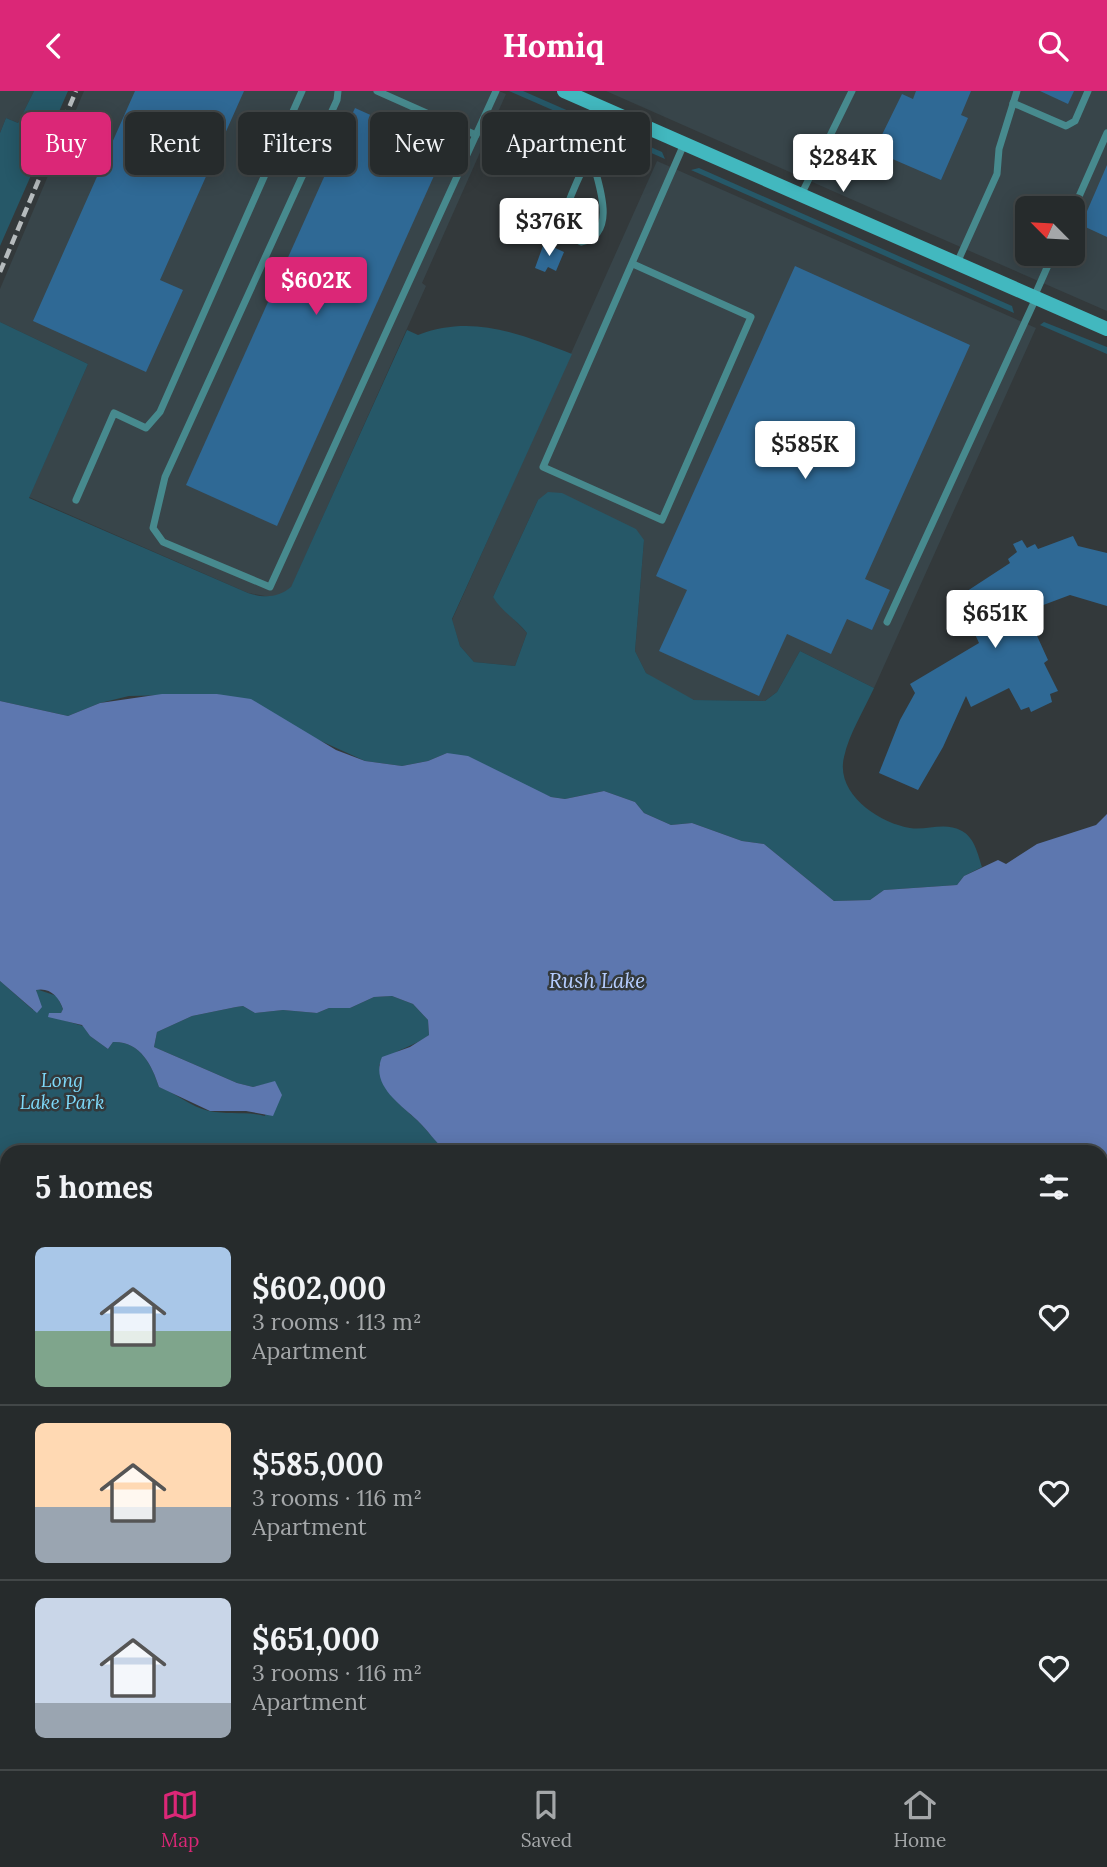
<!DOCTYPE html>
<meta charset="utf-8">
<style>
body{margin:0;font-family:Lora,serif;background:#2e3334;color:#f1f3f6;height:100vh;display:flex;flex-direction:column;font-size:26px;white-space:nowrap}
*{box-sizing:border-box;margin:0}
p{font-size:23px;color:#a4a7a9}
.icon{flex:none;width:38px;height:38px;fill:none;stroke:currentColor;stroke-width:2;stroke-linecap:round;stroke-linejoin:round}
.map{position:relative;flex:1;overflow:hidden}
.drawer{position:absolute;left:0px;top:1054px;width:1108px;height:625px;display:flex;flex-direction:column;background:#262b2c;border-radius:21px 21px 0 0;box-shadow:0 4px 18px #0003,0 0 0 2px #424748}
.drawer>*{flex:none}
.banner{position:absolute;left:21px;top:21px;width:700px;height:63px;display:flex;gap:14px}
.needle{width:46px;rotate:294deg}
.buttons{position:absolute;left:1015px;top:105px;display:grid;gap:14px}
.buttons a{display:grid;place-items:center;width:70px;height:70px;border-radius:10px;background:#262b2c;box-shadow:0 4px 18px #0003,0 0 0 2px #424748;font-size:35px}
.price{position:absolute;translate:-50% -60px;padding:0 16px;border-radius:7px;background:#fff;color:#222;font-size:23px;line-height:46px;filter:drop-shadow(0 2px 4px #0008)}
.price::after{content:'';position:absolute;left:50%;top:42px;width:21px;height:16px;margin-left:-10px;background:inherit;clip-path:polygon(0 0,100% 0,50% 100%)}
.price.on{background:#db2777;color:#fff}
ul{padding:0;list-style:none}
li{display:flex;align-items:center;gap:21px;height:175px;padding:0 35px}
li+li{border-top:2px solid #424748}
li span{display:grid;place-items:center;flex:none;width:196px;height:140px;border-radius:10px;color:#555}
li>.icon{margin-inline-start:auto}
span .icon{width:84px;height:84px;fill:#fffc;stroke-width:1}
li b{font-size:30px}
h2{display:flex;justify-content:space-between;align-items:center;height:84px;padding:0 35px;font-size:30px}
.chip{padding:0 24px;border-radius:10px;background:#262b2c;box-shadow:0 4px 18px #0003,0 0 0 2px #424748;font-size:24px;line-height:63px}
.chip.on{background:#db2777;color:#fff}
header{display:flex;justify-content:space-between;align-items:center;height:91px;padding:0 35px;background:#db2777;color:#fff;font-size:32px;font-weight:700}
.dock{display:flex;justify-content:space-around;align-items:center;height:98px;border-top:2px solid #424748;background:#262b2c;font-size:19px;color:#a4a7a9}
.dock a{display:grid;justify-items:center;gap:4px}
.dock .on{color:#db2777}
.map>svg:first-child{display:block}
.built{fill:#38454a;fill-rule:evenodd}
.green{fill:#265868}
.water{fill:#5d77af}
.building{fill:#2f6995}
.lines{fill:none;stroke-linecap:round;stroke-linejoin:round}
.path{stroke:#7a8082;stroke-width:2.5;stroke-dasharray:2 5;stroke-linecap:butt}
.lane{stroke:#478a8e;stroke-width:7}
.street{stroke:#478a8e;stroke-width:14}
.secondary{stroke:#42b8bf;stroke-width:14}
.rail{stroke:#b6bbbd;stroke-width:4.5;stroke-dasharray:10 5;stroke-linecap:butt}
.labels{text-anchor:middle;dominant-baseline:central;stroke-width:5;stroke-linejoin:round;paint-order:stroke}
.park-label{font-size:19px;font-style:italic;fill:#7ed9f9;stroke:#33393b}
.water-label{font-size:21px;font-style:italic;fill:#b5cdfe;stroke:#33393b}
</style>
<header><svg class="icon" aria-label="back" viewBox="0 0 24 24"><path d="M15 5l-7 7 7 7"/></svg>Homiq<svg class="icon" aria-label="search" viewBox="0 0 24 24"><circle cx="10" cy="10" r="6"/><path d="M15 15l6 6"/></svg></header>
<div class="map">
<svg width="1107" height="1678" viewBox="0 0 1107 1678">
<rect width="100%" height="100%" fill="#33393b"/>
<!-- built -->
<g class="built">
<path d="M0 0H34L18 32 6 27 0 42Z"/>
<path d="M84 0H499L506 3 422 192 426 195 291 497 284 503 270 506 248 502 29 406 88 273 0 231V198Z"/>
<path d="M606 0H1107V220L844 105ZM1027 117H1073V163H1027Z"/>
<path d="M657 70 1036 237 874 597 800 560 777 601 765 610 694 609 673 600 646 582 635 560 644 449 538 409 493 506 527 542 515 575 474 571 460 555 452 529Z"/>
</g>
<!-- green -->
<g class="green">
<path d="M34 0H68L0 155V42L6 27 18 32Z"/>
<path d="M509 0H523L596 32V38Z"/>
<path d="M609 38 662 61 665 68 606 42Z"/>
<path d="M699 77 1012 215 1014 222 691 79Z"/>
<path d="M0 231 88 273 29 407 248 502C264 507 278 507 291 496L407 239 418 244C473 223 520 243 572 263L452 528 460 555 474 571 515 575 527 542C517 529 501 520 493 506L538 409 548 401 562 402 636 438 644 449 635 560 646 582 694 609 765 610 777 601 800 560 874 597C864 619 849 643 844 666 835 703 879 732 910 737 927 740 944 730 962 740 975 747 978 764 982 776L964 785 957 794 884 799 870 809 834 810 764 753 742 750 692 732 671 734 644 722 635 711 604 700 565 708 551 706 447 662 428 670 402 675 365 670 217 603 129 605 100 612 68 625 0 610Z"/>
<path d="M1044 231 1107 256V263L1040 234Z"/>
<path d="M0 890 33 919 38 911 36 898 57 905 63 918 61 922H49L56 927 83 935 90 945 108 958 113 951C140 950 152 974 159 996 176 1002 191 1016 209 1020 228 1024 246 1020 265 1025L274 991 253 996 237 992 154 956 157 941 192 925 236 916 243 915 255 922 283 919 317 922 329 917H350L374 906 392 905 413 913 428 929 429 944C412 957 393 958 379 974 383 1001 397 1011 416 1028 427 1038 435 1051 447 1060H7V1272L0 1263Z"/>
<path d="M1107 1294V1678H0V1477L7 1479V1671H1101V1295Z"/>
</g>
<!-- water -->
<g class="water">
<path d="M162 603H217L251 608 336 659 365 670 402 675 428 670 447 662 468 665 551 706 565 708 604 700 635 711 644 722 671 734 692 732 742 750 764 753 834 810 870 809 884 799 957 794 964 785 998 769 1006 773 1037 753 1096 734 1107 723V1294L1101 1295V1060H447C435 1052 428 1039 417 1029 400 1013 370 994 382 966L410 956 429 944 428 929 413 913 392 905 374 906 350 917H329L317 922 283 919 255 922 243 915 236 916 192 925 157 941 154 956 237 992 253 996 275 990 282 1004 273 1025 246 1020H210L159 996C152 974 140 950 113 951L108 958 90 945 82 934 48 926 49 922H61L63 918C59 906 50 896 36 899L42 916 37 922 0 890V610L68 625 100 612Z"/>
<path d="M557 1671 605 1678 620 1673 632 1678H553Z"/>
</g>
<!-- building -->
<g class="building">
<path d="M135 0H244L160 189 183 199 146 281 33 230Z"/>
<path d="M916 0H971L961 24 968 27 941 89 874 60 902 3 913 8Z"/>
<path d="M1040 0H1074L1068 13Z"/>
<path d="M355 17 446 58 277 435 186 394Z"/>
<path d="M1107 74V146L1081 134Z"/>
<path d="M525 113 542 120 532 145 515 138Z"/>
<path d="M544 152 564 161 556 180 548 176 545 181 535 177Z"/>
<path d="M795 175 970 254 865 488 890 499 872 539 847 528 831 563 787 543 759 605 659 560 687 499 656 485Z"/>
<path d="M1073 445 1078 455 1107 462V515L1070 504 1038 516 1039 519 1028 525 1048 569 1044 572 1058 600 1050 603 1052 611 1031 621 1029 616 1021 619 1009 597 971 616 966 605 943 656 918 699 879 682 900 629 915 602 910 593 979 552 958 506 1010 472 1008 468 1017 461 1013 453 1022 449 1027 457 1035 453 1038 458Z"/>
</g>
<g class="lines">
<!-- path -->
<g class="path">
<path d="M1101 1509H1107"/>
<path d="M720 1678 726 1671"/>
</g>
<!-- lane -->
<g class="lane">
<path d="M338 0 337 9 165 386 153 437 163 451 270 496 496 0"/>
<path d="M377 0 476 44"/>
<path d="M1013 12 1066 35 1075 30 1088 0"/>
<path d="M591 64C597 89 620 143 581 151L562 141C558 121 600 44 611 21"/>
<path d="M801 104 852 0"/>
<path d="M1073 119 1107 42"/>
<path d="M957 172 997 83 999 58 1017 0"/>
<path d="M633 173 751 226 662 429 543 376 684 53"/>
<path d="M1034 206 1053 163"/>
<path d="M76 409 114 322 146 337 160 321 302 0"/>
<path d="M887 531 1036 207"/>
</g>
<!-- street -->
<g class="street">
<path d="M1101 1476 1107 1475"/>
<path d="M690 1678 697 1671"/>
</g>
<!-- secondary -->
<path class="secondary" d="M564 0 1107 238"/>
<!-- rail -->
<g class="rail">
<path d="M0 181 76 0"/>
<path d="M0 1287 7 1294"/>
<path d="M697 1671 721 1678"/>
<path d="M65 1678 90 1671"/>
</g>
</g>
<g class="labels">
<!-- park labels -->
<g class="park-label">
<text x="62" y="989">Long<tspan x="62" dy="22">Lake Park</tspan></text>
</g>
<!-- water labels -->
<g class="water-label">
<text x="597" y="889">Rush Lake</text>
</g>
</g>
</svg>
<div class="buttons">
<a><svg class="needle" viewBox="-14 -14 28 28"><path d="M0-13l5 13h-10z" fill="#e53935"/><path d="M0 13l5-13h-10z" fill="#a4a7a9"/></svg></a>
</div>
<b class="price" style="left:843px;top:103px">$284K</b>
<b class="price" style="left:549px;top:167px">$376K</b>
<b class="price on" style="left:316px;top:226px">$602K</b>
<b class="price" style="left:805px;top:390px">$585K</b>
<b class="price" style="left:995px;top:559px">$651K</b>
<div class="banner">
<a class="chip on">Buy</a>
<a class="chip">Rent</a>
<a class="chip">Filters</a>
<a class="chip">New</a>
<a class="chip">Apartment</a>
</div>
<section class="drawer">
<h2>5 homes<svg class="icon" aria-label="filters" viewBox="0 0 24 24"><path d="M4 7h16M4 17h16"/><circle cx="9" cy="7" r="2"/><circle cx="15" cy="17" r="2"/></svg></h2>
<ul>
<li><span style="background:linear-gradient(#a9c7e8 60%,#7fa58c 0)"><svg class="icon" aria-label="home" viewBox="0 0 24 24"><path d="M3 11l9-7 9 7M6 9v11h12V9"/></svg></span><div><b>$602,000</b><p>3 rooms · 113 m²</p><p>Apartment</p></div><svg class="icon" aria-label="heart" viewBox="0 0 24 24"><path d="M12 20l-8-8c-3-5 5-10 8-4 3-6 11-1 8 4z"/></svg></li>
<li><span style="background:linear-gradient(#ffd9b3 60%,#9aa5b1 0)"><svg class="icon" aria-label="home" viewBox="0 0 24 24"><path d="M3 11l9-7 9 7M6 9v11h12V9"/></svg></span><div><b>$585,000</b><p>3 rooms · 116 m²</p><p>Apartment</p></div><svg class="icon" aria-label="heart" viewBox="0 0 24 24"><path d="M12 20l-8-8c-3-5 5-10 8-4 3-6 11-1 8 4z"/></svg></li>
<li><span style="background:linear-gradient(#c9d6e8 75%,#9aa5b1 0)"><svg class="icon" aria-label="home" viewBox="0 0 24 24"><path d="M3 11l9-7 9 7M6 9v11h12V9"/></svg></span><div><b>$651,000</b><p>3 rooms · 116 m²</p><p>Apartment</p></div><svg class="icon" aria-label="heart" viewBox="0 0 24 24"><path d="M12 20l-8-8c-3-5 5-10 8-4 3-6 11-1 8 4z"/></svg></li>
</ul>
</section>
</div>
<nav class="dock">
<a class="on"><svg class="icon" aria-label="map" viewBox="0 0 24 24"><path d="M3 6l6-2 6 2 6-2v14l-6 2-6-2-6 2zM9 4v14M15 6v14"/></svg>Map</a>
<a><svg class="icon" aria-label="saved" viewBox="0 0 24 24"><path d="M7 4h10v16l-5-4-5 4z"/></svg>Saved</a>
<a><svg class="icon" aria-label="home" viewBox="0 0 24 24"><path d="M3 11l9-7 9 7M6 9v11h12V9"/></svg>Home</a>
</nav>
